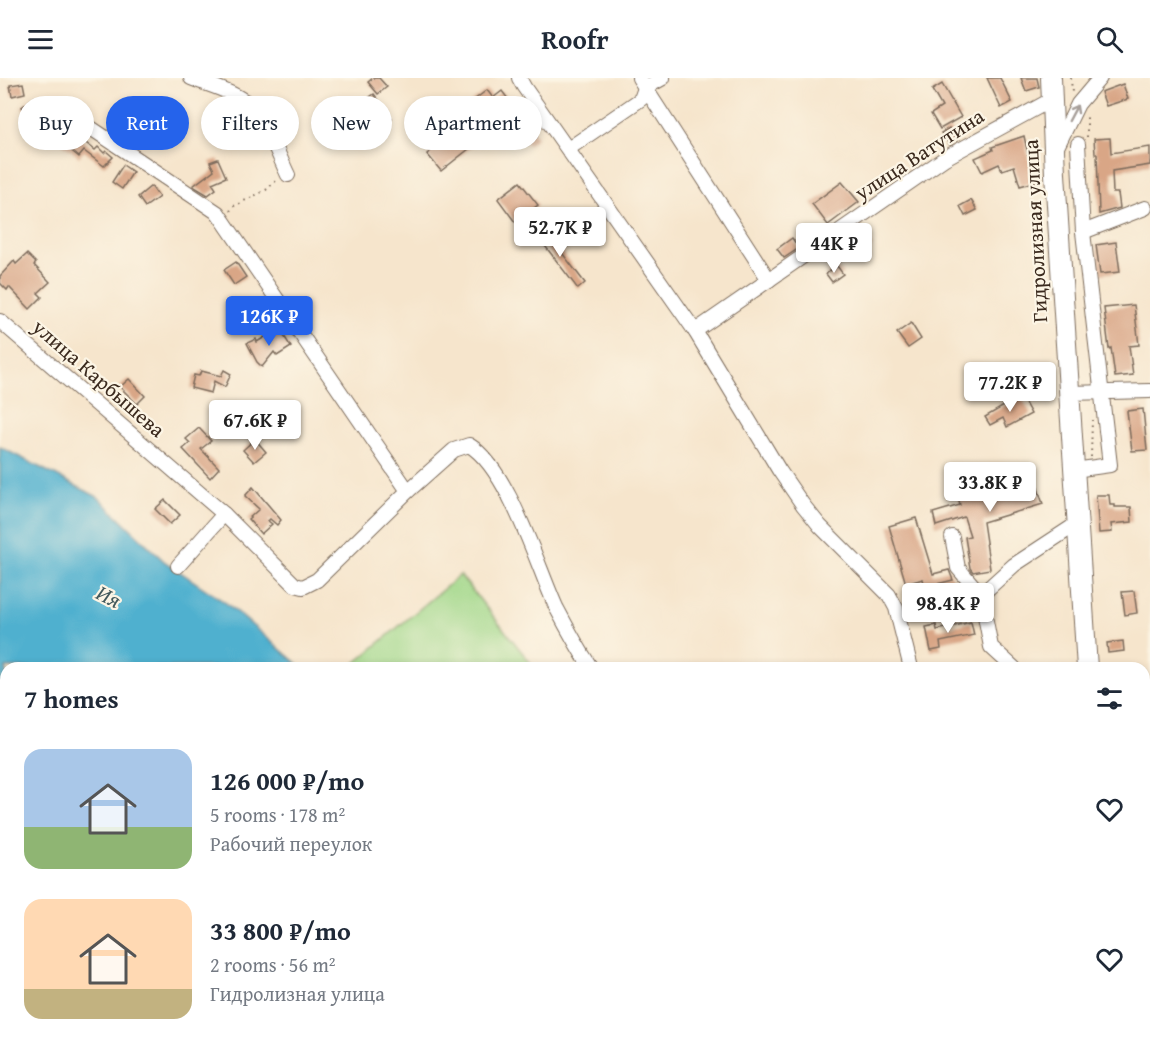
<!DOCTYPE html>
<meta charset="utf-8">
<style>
body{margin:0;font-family:"Gentium Book Plus",serif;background:#f2f2f3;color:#1f2937;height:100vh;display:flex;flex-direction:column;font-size:22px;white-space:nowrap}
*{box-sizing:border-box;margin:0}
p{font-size:20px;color:#747a83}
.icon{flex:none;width:33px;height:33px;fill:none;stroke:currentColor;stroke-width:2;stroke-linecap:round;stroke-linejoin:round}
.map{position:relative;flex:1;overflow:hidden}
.details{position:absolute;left:0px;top:584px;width:1150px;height:386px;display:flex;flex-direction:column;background:#fff;border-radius:18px 18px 0 0;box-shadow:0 3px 9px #0003}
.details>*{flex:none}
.top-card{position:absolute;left:18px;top:18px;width:600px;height:54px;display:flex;gap:12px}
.price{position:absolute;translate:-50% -51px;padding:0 14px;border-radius:6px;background:#fff;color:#222;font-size:20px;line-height:39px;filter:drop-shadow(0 2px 3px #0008)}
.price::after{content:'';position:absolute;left:50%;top:36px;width:18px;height:14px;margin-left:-9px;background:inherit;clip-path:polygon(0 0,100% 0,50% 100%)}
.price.current{background:#2563eb;color:#fff}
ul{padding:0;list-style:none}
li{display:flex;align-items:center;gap:18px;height:150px;padding:0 24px}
li span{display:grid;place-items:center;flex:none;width:168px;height:120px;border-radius:18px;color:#555}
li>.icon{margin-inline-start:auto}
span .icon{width:72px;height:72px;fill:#fffc;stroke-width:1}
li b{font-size:26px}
h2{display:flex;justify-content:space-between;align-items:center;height:72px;padding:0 24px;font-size:26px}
.chip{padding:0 21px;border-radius:27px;background:#fff;box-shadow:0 3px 9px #0003;font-size:21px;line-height:54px}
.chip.current{background:#2563eb;color:#fff}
header{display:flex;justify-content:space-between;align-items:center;height:78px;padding:0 24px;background:#fff;font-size:27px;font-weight:600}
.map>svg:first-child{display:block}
.green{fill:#a0d789;stroke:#6e8054;stroke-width:1.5}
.water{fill:#50b0cf;stroke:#466d76;stroke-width:1.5}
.building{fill:#d9a686}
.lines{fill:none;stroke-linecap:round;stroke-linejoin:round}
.minor-casing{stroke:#7c6b5b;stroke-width:16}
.highway-casing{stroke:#7c6b5b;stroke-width:22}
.path{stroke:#7c6b5b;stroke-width:2;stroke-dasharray:1.5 4.5;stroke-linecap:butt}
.minor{stroke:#fff;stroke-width:14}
.highway{stroke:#fff;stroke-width:20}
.oneway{stroke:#a79f9a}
.labels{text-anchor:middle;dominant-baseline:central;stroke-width:4.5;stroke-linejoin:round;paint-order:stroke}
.street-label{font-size:21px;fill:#3b2a1e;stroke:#fcf5e5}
.water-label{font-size:22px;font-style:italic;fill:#42595c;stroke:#fcf5e5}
</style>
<header><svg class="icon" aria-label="menu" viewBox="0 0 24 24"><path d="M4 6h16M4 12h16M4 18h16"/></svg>Roofr<svg class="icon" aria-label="search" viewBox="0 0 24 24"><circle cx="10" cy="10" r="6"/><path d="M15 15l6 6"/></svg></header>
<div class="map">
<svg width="1150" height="968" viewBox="0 0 1150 968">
<rect width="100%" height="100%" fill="#fcf5e5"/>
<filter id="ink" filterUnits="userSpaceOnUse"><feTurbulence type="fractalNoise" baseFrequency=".0167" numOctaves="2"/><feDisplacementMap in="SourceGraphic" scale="12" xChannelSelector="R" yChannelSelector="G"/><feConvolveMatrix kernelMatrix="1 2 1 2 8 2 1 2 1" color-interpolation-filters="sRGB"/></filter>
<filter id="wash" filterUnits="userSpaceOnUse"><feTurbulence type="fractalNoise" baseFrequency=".008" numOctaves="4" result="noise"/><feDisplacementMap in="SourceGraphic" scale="24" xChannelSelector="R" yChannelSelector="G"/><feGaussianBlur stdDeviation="1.35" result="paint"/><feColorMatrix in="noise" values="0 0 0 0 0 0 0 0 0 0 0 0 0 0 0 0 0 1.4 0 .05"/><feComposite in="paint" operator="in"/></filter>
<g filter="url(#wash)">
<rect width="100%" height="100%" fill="#f6e5cc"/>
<!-- green -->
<path class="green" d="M460 497 534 589H357L354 586Z"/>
<!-- water -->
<g class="water">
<path d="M0 369 98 419 164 483 226 525 301 589 6 590V630H0Z"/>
<path d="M243 963H557L560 968H244Z"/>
</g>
<g id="blocks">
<!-- building -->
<g class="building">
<path d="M373 0H379L387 9 378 16 368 4Z"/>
<path d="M987 0H1000L1012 24 1001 30Z"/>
<path d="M1021 0H1037L1039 9 1026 13Z"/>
<path d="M23 5 25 15 12 18 10 7Z"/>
<path d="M942 6 961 39 940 51 931 36 942 29 932 12Z"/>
<path d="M1123 6 1128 21 1106 28 1101 14Z"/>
<path d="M487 12 493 20 502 13 537 59 528 67 512 47 503 54 498 48 441 93 427 76 449 58 442 50 452 42 445 34 452 28 457 35Z"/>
<path d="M374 16 392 40 380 49 362 25Z"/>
<path d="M35 19 43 29 30 39 22 29Z"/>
<path d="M60 45 95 72 98 69 104 75 106 73 113 79 104 88 84 73 79 79 51 56Z"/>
<path d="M949 50 957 62 950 67 941 55Z"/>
<path d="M1024 58 1030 85 1033 84 1038 103 1020 108 1014 88 1002 92 999 86 982 94 975 80 993 72 992 69Z"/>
<path d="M1110 60 1111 75 1150 69V87L1112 93 1113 115H1118L1120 130 1099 136 1097 76H1095L1094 61Z"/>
<path d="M218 81 226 99 212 105 216 111 208 117 193 108 214 92 210 84Z"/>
<path d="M123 87 133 94 122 111 112 104Z"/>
<path d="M520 104 538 127 515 144 498 121Z"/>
<path d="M842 104 859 124 828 147 812 126Z"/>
<path d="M151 108 159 119 145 129 138 119Z"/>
<path d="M971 122 977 132 965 138 960 128Z"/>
<path d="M543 150 585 205 578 211 536 156Z"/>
<path d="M866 159 873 168 863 175 856 166Z"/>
<path d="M792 160 799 170 784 180 777 171Z"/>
<path d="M1116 164 1120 194 1100 196 1096 167Z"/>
<path d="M27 176 36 185 34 187 50 204 38 215 42 219 30 231 9 209 7 212 0 205V198L14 183 16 186Z"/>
<path d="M236 184 246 199 234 207 224 192Z"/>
<path d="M837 188 843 196 832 204 826 196Z"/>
<path d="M1134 227 1139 267 1129 268 1133 297 1115 299 1111 270 1109 271 1104 230Z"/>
<path d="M911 245 921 261 908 270 897 255Z"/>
<path d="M279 250 291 269 277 278 274 274 262 289 257 284 247 265 256 261 257 264Z"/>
<path d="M224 292 231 296 225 309 214 303 211 315 191 310 194 297 199 298 201 293 221 298Z"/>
<path d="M129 301 145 318 137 326 120 309Z"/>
<path d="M1021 318 1031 336 1007 349 1003 340 990 347 985 339Z"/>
<path d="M1143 331 1147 372 1132 373 1127 333Z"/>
<path d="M199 350 211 363 201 371 219 390 210 400 183 371 190 365 186 361Z"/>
<path d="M255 361 266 374 254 384 243 372Z"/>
<path d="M1033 395 1043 426 983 444 990 491 973 494 970 490 965 459 970 458 964 439 936 448 933 435 960 427 958 419Z"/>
<path d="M253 409 281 442 277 447 270 441 268 443 272 446 261 456 248 441 259 431 245 418Z"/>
<path d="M1096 417H1109L1110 427H1115V429H1131L1132 444 1111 446 1112 454 1099 455Z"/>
<path d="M165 422 180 437 170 446 155 431Z"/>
<path d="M916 440 933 496 949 492 953 502 925 509 923 501 906 506 889 448Z"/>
<path d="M1134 513 1137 535 1125 537 1122 514Z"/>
<path d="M922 522 924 533 914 535 911 525Z"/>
<path d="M971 544 974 557 940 564 941 571 931 573 926 549 936 547 937 552Z"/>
<path d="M1123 563 1124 573 1108 575 1107 565Z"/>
</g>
</g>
</g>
<g filter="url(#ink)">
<use href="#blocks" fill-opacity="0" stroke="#7c6b5b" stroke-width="1.5"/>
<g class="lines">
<defs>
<g id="minor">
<path d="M191 0C211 8 239 15 254 31 267 45 279 79 288 97"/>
<path d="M519 0 524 9 695 253 779 392 803 427 820 448 889 517 896 530 911 590"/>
<path d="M639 0 769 202"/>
<path d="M645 10 663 0"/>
<path d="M64 32 218 135 408 413"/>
<path d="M568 71 641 21 645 10"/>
<path d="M1056 71 1078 26 1100 0"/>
<path d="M1083 154 1145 130"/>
<path d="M0 243 224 436 295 507 303 509 317 502 408 413 454 372 469 367C508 390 537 487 556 529 567 550 578 570 591 590"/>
<path d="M695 253 945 80 1051 22"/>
<path d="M1069 315 1150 313"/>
<path d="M1074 392 1110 387 1083 154 1078 66"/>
<path d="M952 459 958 490 981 517"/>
<path d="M178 488 224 436"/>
<path d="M1014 590 991 569 981 517 1014 487 1078 445"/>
<path d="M1144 727 1150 724"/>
<path d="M1150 867V868"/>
</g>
<g id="highway">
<path d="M1051 0 1055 96 1087 590"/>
<path d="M1144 776 1150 785"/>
</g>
</defs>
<!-- minor casing -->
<use href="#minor" class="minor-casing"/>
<!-- highway casing -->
<use href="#highway" class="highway-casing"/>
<!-- path -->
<g class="path">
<path d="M1071 0 1072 15"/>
<path d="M1087 59V35"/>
<path d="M230 133 234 128 266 112 277 102"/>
<path d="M1091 379 1092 342"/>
</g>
<!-- minor -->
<use href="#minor" class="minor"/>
<!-- highway -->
<use href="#highway" class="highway"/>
</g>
<!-- one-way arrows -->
<defs><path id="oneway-shaft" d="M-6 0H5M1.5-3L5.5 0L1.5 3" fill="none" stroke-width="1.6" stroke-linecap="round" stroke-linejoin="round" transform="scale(1.5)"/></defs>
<use class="oneway" href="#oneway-shaft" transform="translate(1073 35) rotate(-62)"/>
</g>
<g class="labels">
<!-- street labels -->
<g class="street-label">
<text transform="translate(919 76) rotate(-33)">улица Ватутина</text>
<text transform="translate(1035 153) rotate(-93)">Гидролизная улица</text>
<text transform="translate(99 300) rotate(41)">улица Карбышева</text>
</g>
<!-- water labels -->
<g class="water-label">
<text transform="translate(109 518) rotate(27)">Ия</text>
</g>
</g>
</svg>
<b class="price" style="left:560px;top:180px">52.7K ₽</b>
<b class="price" style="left:834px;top:196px">44K ₽</b>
<b class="price current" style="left:269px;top:269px">126K ₽</b>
<b class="price" style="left:1010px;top:335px">77.2K ₽</b>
<b class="price" style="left:255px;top:373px">67.6K ₽</b>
<b class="price" style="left:990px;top:435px">33.8K ₽</b>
<b class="price" style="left:948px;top:556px">98.4K ₽</b>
<div class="top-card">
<a class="chip">Buy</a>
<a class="chip current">Rent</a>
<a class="chip">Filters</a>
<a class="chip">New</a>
<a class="chip">Apartment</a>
</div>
<section class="details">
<h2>7 homes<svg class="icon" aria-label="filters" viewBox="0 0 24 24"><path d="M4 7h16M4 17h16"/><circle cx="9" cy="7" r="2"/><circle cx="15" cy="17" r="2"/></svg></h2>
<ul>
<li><span style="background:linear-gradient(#a9c7e8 65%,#8fb573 0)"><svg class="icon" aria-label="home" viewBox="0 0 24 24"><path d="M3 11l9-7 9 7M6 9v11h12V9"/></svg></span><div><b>126 000 ₽/mo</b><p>5 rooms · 178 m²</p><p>Рабочий переулок</p></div><svg class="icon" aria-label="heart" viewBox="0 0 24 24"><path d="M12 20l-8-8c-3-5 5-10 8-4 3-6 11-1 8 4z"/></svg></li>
<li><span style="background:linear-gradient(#ffd9b3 75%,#c2b280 0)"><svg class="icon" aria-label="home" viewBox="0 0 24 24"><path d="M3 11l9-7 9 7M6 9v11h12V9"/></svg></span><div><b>33 800 ₽/mo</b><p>2 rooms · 56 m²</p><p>Гидролизная улица</p></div><svg class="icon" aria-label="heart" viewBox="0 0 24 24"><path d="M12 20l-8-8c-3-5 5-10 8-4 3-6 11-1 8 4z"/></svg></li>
</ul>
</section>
</div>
